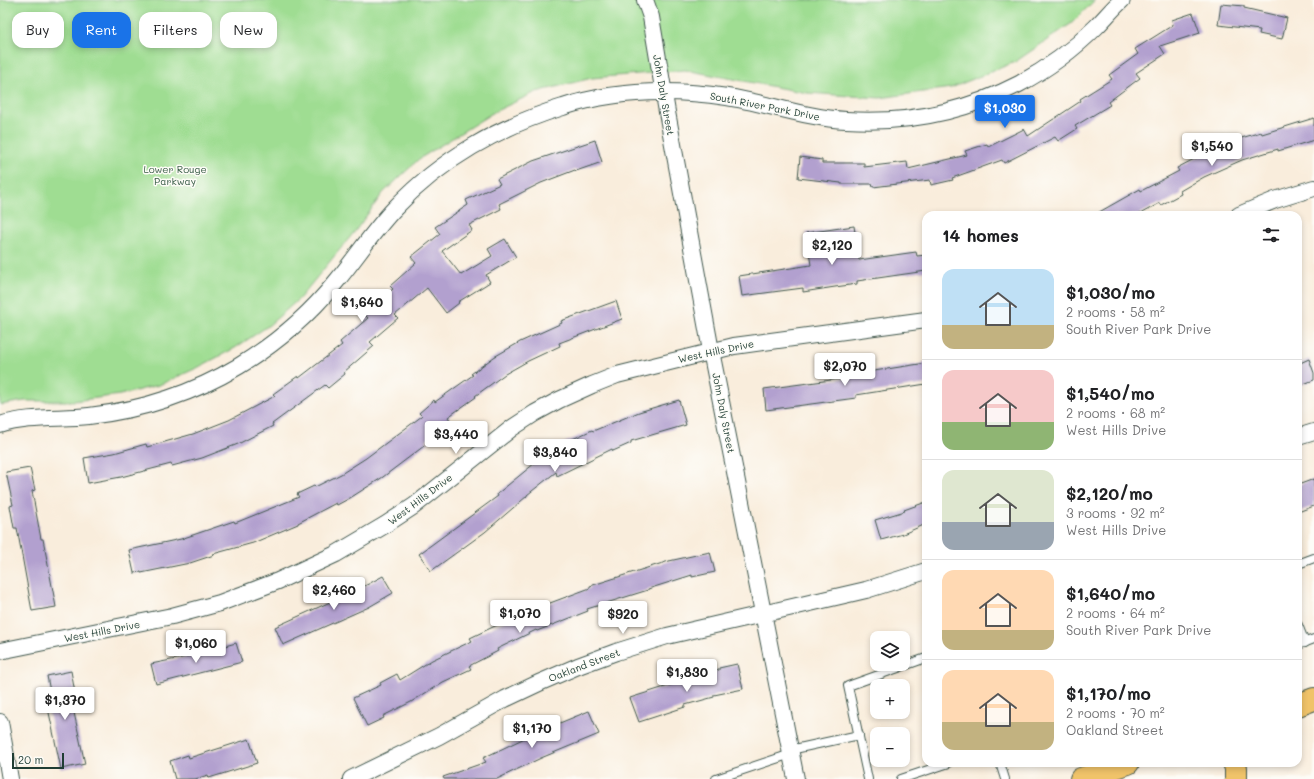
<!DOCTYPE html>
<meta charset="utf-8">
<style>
body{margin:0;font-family:Mali,sans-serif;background:#f6f6f6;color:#202124;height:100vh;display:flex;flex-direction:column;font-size:15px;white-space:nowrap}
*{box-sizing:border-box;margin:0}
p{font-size:13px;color:#757577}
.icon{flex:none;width:22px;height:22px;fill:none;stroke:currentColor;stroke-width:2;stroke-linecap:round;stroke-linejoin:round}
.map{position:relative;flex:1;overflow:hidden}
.sheet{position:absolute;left:922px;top:211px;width:380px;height:556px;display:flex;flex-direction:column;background:#fff;border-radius:12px;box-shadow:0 2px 6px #0003}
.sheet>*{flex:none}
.guide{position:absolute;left:12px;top:12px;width:380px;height:36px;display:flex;gap:8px}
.buttons{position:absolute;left:870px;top:631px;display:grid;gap:8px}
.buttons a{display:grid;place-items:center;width:40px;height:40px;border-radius:8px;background:#fff;box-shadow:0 2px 6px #0003;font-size:20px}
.scale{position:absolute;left:12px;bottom:10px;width:52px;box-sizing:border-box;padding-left:4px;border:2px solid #1f3d34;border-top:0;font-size:11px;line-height:14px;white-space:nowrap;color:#1f3d34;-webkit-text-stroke:3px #fdfcf7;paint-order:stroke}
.price{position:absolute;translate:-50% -34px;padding:0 9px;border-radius:4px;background:#fff;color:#222;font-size:13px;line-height:26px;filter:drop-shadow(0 1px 2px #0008)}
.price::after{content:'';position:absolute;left:50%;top:24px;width:12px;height:9px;margin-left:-6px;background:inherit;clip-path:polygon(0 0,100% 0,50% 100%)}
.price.selected{background:#1a73e8;color:#fff}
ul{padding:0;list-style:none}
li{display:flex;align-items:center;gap:12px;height:100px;padding:0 20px}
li+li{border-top:1px solid #e0e0e0}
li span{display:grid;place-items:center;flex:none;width:112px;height:80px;border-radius:12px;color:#555}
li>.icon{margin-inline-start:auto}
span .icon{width:48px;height:48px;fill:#fffc;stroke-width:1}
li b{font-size:17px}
h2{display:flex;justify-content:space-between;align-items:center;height:48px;padding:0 20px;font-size:17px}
.chip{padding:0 14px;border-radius:12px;background:#fff;box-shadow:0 2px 6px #0003;font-size:14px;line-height:36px}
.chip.selected{background:#1a73e8;color:#fff}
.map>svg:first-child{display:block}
.green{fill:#9fdd92;stroke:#5f8d63}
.building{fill:#b2a0cf}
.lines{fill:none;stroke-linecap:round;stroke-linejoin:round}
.lane-casing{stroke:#40574d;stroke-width:10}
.street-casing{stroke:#40574d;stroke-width:18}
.primary-casing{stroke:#40574d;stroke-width:24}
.lane{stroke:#fff;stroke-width:8}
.street{stroke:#fff;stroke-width:16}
.primary{stroke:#f0c369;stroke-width:22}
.labels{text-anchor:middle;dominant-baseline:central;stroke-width:3;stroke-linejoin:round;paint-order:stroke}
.street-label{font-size:10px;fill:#1f3d34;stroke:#fdfcf7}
.park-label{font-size:10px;fill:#395d47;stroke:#fdfcf7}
</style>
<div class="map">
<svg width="1314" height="779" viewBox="0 0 1314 779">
<rect width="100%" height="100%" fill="#fdfcf7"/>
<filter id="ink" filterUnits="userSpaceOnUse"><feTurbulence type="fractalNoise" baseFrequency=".025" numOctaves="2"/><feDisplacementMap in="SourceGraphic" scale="8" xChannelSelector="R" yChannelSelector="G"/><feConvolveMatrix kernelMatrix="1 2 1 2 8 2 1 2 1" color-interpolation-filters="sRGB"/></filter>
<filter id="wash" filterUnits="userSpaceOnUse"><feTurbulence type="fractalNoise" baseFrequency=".012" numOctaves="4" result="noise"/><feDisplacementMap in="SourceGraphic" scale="16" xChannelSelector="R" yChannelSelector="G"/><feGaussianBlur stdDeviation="0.9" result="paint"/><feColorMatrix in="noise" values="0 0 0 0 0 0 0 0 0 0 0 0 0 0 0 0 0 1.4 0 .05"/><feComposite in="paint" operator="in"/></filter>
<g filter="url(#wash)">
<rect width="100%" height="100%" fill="#f9eddc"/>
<!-- green -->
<path class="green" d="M0 0H1095L1072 23 1015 62 951 88 880 98 807 93 685 70 592 78 536 92 494 112 419 159 383 193 356 230 299 299 268 326 235 348 197 368 159 385 120 395 74 401H25L0 405Z"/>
<g id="blocks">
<!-- building -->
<g class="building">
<path d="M1221 4 1244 6V8L1287 18 1282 39 1259 34 1260 30 1218 25Z"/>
<path d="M1193 13 1200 33 1160 46 1165 54 1136 73 1140 78 1108 102 1110 105 1075 126 1077 129 1058 141 1055 137 1004 163 1002 160 952 178 953 180 931 185 930 180 873 187 872 184H841V183L798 178 800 157 822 160V163H864V167L907 162 908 169 967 155 965 151 987 144 988 147 1024 129 1028 136 1081 101 1080 99 1112 79 1109 75 1138 54 1135 49 1173 25 1172 20Z"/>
<path d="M1314 118V140L1278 151V149L1242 160 1204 177 1180 191 1181 194 1161 205 1160 203 1138 215H1094L1140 189 1141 191 1179 171 1177 168 1194 159 1235 140 1261 132 1262 134Z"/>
<path d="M595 140 602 162 576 171 575 170 541 183 499 204 501 209 469 225 472 230 442 251 461 275 492 256 488 249 505 239 516 257 486 275 490 282 458 302 459 303 446 313 427 288 395 315 398 318 370 342 374 346 344 372 345 374 328 388 325 385 272 424 273 426 238 444 202 458 172 466 171 464 121 477 88 483 84 458 114 453 146 444 147 447 193 434 229 420 275 396 273 394 298 376 299 378 342 345 340 342 368 318 364 314 393 289 390 286 416 263 411 257 440 234 435 227 468 205 466 200 500 184 497 179 533 161Z"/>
<path d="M854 226 859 260 916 252 917 256 926 255V271L857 281V284L835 287 803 292V288L742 296 739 276 811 265 806 233Z"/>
<path d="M616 301 622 319 559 343 560 346 528 361 505 374 475 396 476 397 448 417 450 420 426 440 428 443 383 477 350 498 337 505 336 503 298 523V524L253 543 213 554 214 555 190 563 141 573V572L134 573 129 550 181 539 234 521 235 523 299 497 297 494 314 486 315 487 341 474 366 458 422 416 419 413 434 400 435 402 473 375 471 374 494 357 520 342 562 323 561 321Z"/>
<path d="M1309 359 1314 373V380L1298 386V364Z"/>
<path d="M926 363V384L856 395V398L766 410 764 389 861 376V373Z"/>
<path d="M679 400 686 425 631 441V443L613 451 612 449 557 476 556 472 527 495V496L485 532 431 571 419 554 498 496 497 494 546 454 545 452 592 430 593 431 639 412Z"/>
<path d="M30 468 35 490 32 491 41 539H43L56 607 32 611 17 528H14L10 506 13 505 6 472Z"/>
<path d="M1314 479V506L1298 512V485Z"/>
<path d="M926 502V524L903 534 881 540 875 520 905 511 904 510Z"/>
<path d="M710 552 715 572 692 577V575L648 589V590L587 609 588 611 537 631 536 630 497 649 498 651 469 666 471 669 443 682 411 702 383 716 384 718 367 726 353 698 381 685 380 683 397 674 400 680 432 660 472 641 470 638 518 615 590 588V586L669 561Z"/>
<path d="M383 576 393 593 369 607 283 645 275 627 361 588Z"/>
<path d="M236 643 242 662 156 684 151 664 181 658Z"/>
<path d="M737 664 743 689 714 695V697L685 705V707L639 722 630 698 690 679 689 677 719 670V668Z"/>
<path d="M71 671 75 693 70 694 85 764 61 769 48 708 53 707 47 676Z"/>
<path d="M589 711 599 734 541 758 497 779H444L443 777 486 762 483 758 533 734Z"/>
<path d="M249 739 257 763 209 778 208 775 195 779H175L170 761 188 755 189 758Z"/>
</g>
</g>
</g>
<g filter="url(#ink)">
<use href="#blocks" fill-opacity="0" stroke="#40574d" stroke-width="1"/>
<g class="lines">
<defs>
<g id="lane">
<path d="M1298 564 1314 558"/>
<path d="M1298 625 1305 643"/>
<path d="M1298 645 1314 639"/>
<path d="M790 750 859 735"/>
<path d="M1000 763 1005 779"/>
<path d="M716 779 791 754"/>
<path d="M868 779 848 686 926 658"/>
<path d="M901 779 949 763"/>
</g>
<g id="street">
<path d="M645 0 651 17 667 112 711 351 796 779"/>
<path d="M1239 215 1275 200 1314 188"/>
<path d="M0 425C28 416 59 419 89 416 141 410 194 393 239 366 275 344 309 315 335 283 356 258 373 231 395 208 440 160 500 126 563 107 615 90 673 89 727 97 767 103 806 118 846 120 907 124 965 112 1019 84 1047 69 1073 50 1096 27 1105 18 1113 8 1122 0"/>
<path d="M1298 437 1314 432"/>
<path d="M0 651 172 616 220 603 278 581 336 554 385 525 414 506 512 428 535 413 559 400 592 385 617 375 734 346 926 320"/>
<path d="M0 722 10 779"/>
<path d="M351 779 439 736 505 699 541 682 578 666 616 652 667 636 866 590 926 571"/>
</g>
<g id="primary">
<path d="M1298 705 1314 699"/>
<path d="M1234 763 1236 768V779"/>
<path d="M1081 779 1128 763"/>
</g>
</defs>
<!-- lane casing -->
<use href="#lane" class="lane-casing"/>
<!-- street casing -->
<use href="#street" class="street-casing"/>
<!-- primary casing -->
<use href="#primary" class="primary-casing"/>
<!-- lane -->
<use href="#lane" class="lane"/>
<!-- street -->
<use href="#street" class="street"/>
<!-- primary -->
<use href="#primary" class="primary"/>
</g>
</g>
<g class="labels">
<!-- street labels -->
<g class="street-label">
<text transform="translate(664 95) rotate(80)">John Daly Street</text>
<text transform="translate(765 106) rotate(11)">South River Park Drive</text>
<text transform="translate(716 351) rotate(-12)">West Hills Drive</text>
<text transform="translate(724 413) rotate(79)">John Daly Street</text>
<text transform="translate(420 499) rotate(-37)">West Hills Drive</text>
<text transform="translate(102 631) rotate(-11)">West Hills Drive</text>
<text transform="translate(584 665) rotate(-21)">Oakland Street</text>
</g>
<!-- park labels -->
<g class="park-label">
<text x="175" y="169">Lower Rouge<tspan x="175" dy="12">Parkway</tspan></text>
</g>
</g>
</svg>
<div class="buttons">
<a><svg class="icon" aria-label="layers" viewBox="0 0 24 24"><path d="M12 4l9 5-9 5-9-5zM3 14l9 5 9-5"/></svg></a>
<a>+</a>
<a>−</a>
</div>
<div class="scale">20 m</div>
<b class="price selected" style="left:1005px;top:129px">$1,030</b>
<b class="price" style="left:1212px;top:167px">$1,540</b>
<b class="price" style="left:832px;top:266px">$2,120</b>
<b class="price" style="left:362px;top:323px">$1,640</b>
<b class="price" style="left:845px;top:387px">$2,070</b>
<b class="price" style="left:456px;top:455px">$3,440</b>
<b class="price" style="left:555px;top:473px">$3,840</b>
<b class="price" style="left:334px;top:611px">$2,460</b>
<b class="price" style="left:520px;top:634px">$1,070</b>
<b class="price" style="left:623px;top:635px">$920</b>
<b class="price" style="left:196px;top:664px">$1,060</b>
<b class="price" style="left:687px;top:693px">$1,830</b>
<b class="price" style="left:65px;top:721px">$1,370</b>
<b class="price" style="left:532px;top:749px">$1,170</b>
<div class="guide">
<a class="chip">Buy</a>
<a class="chip selected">Rent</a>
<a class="chip">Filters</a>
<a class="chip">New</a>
</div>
<section class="sheet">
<h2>14 homes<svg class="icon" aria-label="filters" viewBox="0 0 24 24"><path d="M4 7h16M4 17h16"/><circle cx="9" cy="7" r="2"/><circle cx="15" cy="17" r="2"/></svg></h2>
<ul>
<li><span style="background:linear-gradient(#bfe0f5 70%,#c2b280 0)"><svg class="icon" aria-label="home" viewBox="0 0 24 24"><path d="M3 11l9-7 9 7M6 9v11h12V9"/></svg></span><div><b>$1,030/mo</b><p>2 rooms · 58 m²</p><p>South River Park Drive</p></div></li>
<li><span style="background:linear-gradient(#f6c9c9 65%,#8fb573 0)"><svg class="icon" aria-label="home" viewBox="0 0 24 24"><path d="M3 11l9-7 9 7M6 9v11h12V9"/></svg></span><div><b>$1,540/mo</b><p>2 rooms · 68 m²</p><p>West Hills Drive</p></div></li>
<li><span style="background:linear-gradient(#dfe7d0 65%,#9aa5b1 0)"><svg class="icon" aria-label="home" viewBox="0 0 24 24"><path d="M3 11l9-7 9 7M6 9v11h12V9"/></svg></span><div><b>$2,120/mo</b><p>3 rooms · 92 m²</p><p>West Hills Drive</p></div></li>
<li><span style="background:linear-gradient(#ffd9b3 75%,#c2b280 0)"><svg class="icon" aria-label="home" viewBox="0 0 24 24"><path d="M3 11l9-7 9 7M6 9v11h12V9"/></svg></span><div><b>$1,640/mo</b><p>2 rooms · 64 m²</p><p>South River Park Drive</p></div></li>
<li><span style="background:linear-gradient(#ffd9b3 65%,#c2b280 0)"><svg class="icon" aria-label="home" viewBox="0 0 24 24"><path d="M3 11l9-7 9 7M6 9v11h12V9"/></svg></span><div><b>$1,170/mo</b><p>2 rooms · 70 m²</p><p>Oakland Street</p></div></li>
</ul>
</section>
</div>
